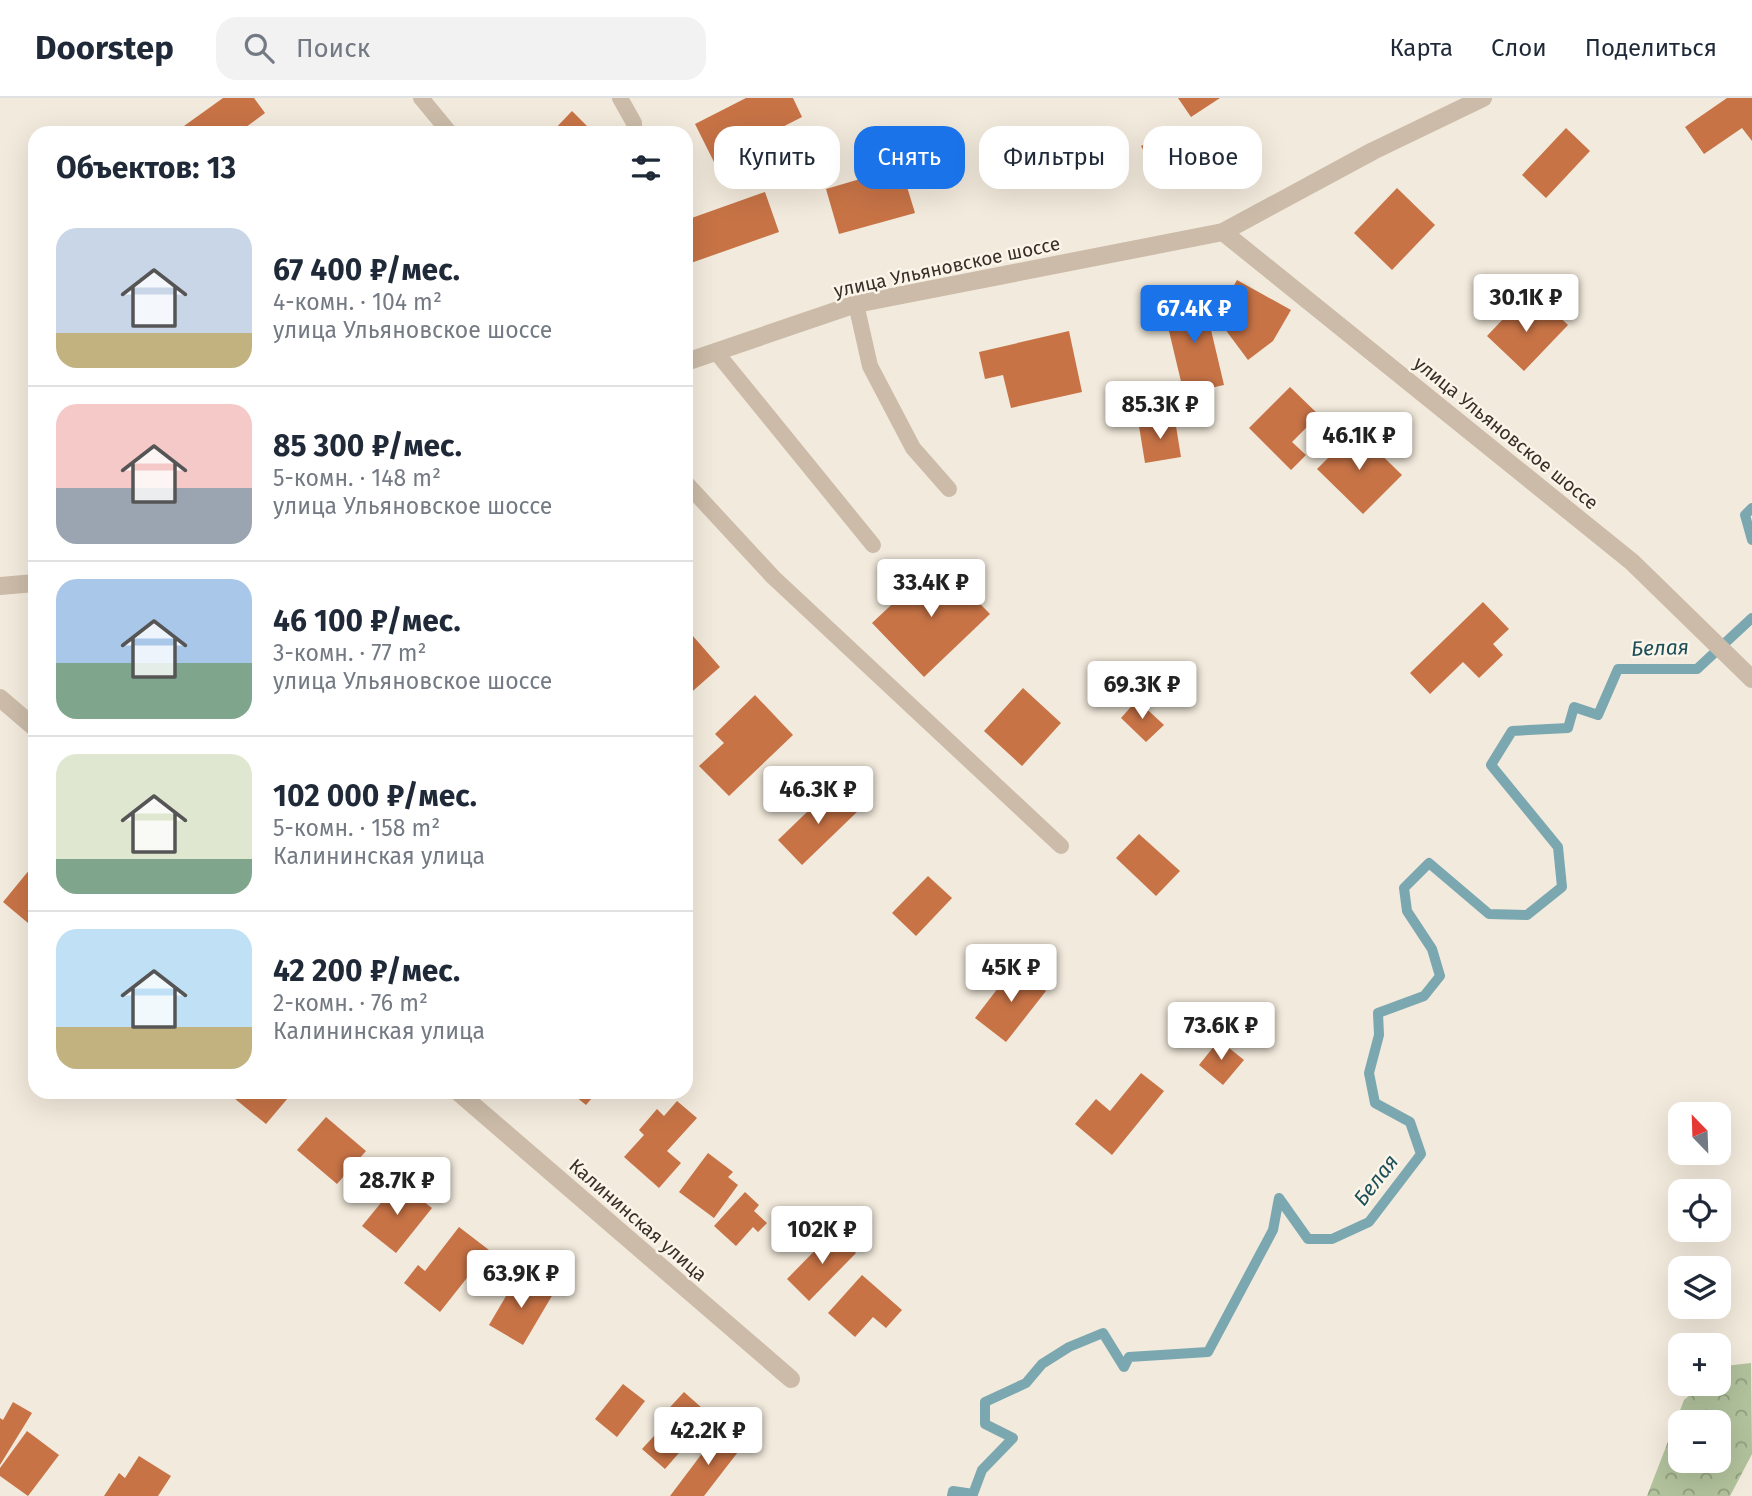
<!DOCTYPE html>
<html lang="ru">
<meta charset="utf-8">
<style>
body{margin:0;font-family:"Fira Sans",sans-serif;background:#f2f2f3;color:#1f2937;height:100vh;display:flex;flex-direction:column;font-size:26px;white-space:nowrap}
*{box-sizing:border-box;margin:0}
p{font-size:23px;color:#747a83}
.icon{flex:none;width:38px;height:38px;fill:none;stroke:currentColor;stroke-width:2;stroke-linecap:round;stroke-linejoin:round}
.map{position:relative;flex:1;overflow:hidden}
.details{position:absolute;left:28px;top:28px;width:665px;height:973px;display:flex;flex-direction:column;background:#fff;border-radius:21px;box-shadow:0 7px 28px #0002}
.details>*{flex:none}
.hud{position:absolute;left:714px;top:28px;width:665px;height:63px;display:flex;gap:14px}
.needle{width:46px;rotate:337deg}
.fabs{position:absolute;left:1668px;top:1004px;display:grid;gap:14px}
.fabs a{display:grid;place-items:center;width:63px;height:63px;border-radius:14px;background:#fff;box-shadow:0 7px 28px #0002;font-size:35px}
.price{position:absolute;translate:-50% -60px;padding:0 16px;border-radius:7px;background:#fff;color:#222;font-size:23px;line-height:46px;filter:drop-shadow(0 2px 4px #0008)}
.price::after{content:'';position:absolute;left:50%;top:42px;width:21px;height:16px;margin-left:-10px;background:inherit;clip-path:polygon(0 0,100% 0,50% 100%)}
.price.on{background:#1a73e8;color:#fff}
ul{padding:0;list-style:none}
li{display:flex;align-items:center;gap:21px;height:175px;padding:0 28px}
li+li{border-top:2px solid #e0e1e3}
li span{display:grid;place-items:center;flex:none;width:196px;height:140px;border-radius:21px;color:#555}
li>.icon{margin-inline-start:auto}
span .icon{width:84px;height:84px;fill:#fffc;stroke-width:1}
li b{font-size:30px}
h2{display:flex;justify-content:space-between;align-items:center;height:84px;padding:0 28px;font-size:30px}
.pill{padding:0 24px;border-radius:21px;background:#fff;box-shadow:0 7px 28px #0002;font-size:24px;line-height:63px}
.pill.on{background:#1a73e8;color:#fff}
header{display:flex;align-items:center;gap:42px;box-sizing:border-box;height:98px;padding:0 35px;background:#fff;border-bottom:2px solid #e0e1e3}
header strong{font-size:33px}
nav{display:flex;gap:38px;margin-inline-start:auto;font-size:24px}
.search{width:490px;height:63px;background:#f2f2f3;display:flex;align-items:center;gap:18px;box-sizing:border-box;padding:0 24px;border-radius:21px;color:#747a83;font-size:26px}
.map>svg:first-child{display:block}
.forest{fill:url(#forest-crowns);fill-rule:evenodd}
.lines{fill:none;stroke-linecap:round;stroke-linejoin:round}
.stream{stroke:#7ba8b0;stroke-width:10}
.building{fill:#c77346}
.service{stroke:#cbbba8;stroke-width:16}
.minor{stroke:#cbbba8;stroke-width:18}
.tertiary{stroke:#cbbba8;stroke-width:18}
.labels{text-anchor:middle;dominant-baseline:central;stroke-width:5;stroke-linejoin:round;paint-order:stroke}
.street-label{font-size:19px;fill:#372f28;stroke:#faf4e9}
.water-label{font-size:21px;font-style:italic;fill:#1d4f59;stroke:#faf4e9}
</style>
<header>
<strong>Doorstep</strong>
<div class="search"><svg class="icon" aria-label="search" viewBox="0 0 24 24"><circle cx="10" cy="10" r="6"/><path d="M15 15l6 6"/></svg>Поиск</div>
<nav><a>Карта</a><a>Слои</a><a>Поделиться</a></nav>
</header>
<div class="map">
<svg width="1752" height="1398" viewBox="0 0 1752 1398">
<defs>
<pattern id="forest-crowns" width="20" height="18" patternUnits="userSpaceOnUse" patternTransform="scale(1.75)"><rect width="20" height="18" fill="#b1c29c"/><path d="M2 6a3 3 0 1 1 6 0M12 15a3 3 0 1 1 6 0" fill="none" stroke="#919e7f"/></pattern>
</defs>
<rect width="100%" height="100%" fill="#f2eadc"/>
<!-- forest -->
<path class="forest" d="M1751 1265 1752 1356 1730 1398H1647L1684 1302 1703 1286H1718L1719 1274 1725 1268ZM1680 1325H1718V1363H1680Z"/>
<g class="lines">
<!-- stream -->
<g class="stream">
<path d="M1752 410 1745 417 1752 442"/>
<path d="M952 1398 953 1393 973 1396 982 1372 1013 1340 985 1326V1304L1026 1285 1042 1266 1069 1249 1103 1235 1124 1269 1129 1259 1208 1254 1273 1132 1279 1100 1308 1141H1332L1369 1124 1421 1056 1410 1024 1375 1005 1369 975 1379 937 1378 915 1424 898 1440 878 1432 851 1407 813 1404 790 1429 765 1489 816 1527 817 1562 789 1558 749 1491 667 1512 633 1568 630 1574 609 1598 617 1618 571H1697L1752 520"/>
</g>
</g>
<!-- building -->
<g class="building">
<path d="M223 0H254L265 15 238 35H178L177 33Z"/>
<path d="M746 0H793L802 19 714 64 695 26Z"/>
<path d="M1178 0H1220L1191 19Z"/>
<path d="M1727 0H1752V43L1742 30 1704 56 1685 29Z"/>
<path d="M572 13 594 35H551Z"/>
<path d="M1566 30 1590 53 1546 100 1522 77Z"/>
<path d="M1161 37 1177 65 1157 76 1141 48Z"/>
<path d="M901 69 915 115 839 136 826 91Z"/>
<path d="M1397 90 1435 127 1392 172 1354 135Z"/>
<path d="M765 94 779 134 688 166 686 122Z"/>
<path d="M1237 182 1291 212 1273 243 1248 262 1216 219Z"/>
<path d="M1203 198 1224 287 1184 296 1163 208Z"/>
<path d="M1521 202 1541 221 1551 211 1568 227 1524 273 1487 238Z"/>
<path d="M1069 233 1082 294 1011 310 1003 277 985 281 979 254Z"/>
<path d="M1290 289 1319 317 1292 344 1306 357 1291 372 1249 330Z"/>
<path d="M1175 322 1181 359 1145 365 1139 328Z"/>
<path d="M1356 332 1402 377 1363 416 1317 371Z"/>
<path d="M938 463 990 516 924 579 872 525Z"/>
<path d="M1483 504 1509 531 1493 546 1503 557 1479 580 1463 564 1430 596 1410 575Z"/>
<path d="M686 530 720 569 686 599Z"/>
<path d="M1023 590 1061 625 1022 668 984 633Z"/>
<path d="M755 597 793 637 729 698 699 668 724 645 715 636Z"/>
<path d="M1137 602 1164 627 1146 644 1121 620Z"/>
<path d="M834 688 858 713 802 767 778 742Z"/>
<path d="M1139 736 1180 773 1156 798 1116 760Z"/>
<path d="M35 765V816L28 825 3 804Z"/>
<path d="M928 778 952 800 916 838 892 815Z"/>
<path d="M1015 868 1046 893 1006 944 975 920Z"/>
<path d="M1219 942 1244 962 1223 987 1199 967Z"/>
<path d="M1141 975 1164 993 1112 1057 1075 1026 1096 1001 1110 1013Z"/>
<path d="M231 994H293L266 1026 229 996Z"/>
<path d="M570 994H597L586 1007Z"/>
<path d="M677 1003 697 1020 667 1053 681 1065 659 1090 624 1059 644 1037 639 1032 657 1011 664 1018Z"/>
<path d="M326 1019 366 1053 337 1086 297 1052Z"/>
<path d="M708 1055 733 1074 728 1079 738 1087 714 1120 679 1094Z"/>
<path d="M398 1084 432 1110 396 1155 362 1128Z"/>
<path d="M745 1094 759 1107 754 1113 767 1125 758 1134 753 1129 736 1148 714 1128Z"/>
<path d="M459 1129 489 1152 440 1214 404 1185 418 1167 425 1173Z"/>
<path d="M834 1133 856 1155 809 1203 787 1181Z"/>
<path d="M519 1176 553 1196 523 1247 489 1227Z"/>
<path d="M862 1177 902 1212 886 1230 873 1219 855 1239 828 1215Z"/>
<path d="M623 1286 645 1303 617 1339 595 1321Z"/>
<path d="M684 1294 711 1318 665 1371 642 1351 666 1325 660 1320Z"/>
<path d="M13 1304 32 1315 0 1367V1320L3 1322Z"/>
<path d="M27 1333 59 1357 28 1398 0 1378V1370Z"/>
<path d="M719 1333 741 1350 704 1398H670Z"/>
<path d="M139 1358 171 1378 158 1398H104L119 1375 125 1380Z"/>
</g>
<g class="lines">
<!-- service -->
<g class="service">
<path d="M421 0 450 35"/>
<path d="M620 0 634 25V35"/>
<path d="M856 206 870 268 913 350 949 391"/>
<path d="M716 254 873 447"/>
<path d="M686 385 773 479 1061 748"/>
</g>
<!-- minor -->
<g class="minor">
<path d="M1223 134 1373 53 1483 0"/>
<path d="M0 600 35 630"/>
<path d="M458 994 791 1281"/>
</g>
<!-- tertiary -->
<g class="tertiary">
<path d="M686 264 856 206 1223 134 1632 464 1752 581"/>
<path d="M0 488 35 485"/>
</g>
</g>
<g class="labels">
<!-- street labels -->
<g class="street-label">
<text transform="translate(947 169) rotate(-12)">улица Ульяновское шоссе</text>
<text transform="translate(1506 335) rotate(39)">улица Ульяновское шоссе</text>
<text transform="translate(638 1122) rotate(41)">Калининская улица</text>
</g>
<!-- water labels -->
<g class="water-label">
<text transform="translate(1660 550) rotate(-2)">Белая</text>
<text transform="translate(1376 1082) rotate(-52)">Белая</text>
</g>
</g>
</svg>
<div class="fabs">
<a><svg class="needle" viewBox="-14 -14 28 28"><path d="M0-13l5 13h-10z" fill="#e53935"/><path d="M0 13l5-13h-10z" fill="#747a83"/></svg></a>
<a><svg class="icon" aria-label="locate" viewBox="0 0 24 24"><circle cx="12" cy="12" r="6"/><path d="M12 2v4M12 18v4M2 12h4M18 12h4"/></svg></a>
<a><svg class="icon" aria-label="layers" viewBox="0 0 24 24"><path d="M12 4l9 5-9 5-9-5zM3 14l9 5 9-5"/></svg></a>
<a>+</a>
<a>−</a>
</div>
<b class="price" style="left:1526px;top:236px">30.1K ₽</b>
<b class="price on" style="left:1194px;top:247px">67.4K ₽</b>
<b class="price" style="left:1160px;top:343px">85.3K ₽</b>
<b class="price" style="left:1359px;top:374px">46.1K ₽</b>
<b class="price" style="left:931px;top:521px">33.4K ₽</b>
<b class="price" style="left:1142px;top:623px">69.3K ₽</b>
<b class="price" style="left:818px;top:728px">46.3K ₽</b>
<b class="price" style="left:1011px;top:906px">45K ₽</b>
<b class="price" style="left:1221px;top:964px">73.6K ₽</b>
<b class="price" style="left:397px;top:1119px">28.7K ₽</b>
<b class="price" style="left:822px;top:1168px">102K ₽</b>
<b class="price" style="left:521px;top:1212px">63.9K ₽</b>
<b class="price" style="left:708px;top:1369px">42.2K ₽</b>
<div class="hud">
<a class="pill">Купить</a>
<a class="pill on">Снять</a>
<a class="pill">Фильтры</a>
<a class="pill">Новое</a>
</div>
<section class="details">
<h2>Объектов: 13<svg class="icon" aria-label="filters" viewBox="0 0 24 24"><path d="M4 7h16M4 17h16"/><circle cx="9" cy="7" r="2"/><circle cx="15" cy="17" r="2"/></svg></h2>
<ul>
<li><span style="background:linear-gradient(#c9d6e8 75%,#c2b280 0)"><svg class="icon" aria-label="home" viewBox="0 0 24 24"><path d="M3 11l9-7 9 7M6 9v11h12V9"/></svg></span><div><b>67 400 ₽/мес.</b><p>4-комн. · 104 m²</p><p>улица Ульяновское шоссе</p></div></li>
<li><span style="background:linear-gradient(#f6c9c9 60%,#9aa5b1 0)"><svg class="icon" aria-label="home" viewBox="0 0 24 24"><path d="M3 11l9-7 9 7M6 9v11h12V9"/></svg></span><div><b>85 300 ₽/мес.</b><p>5-комн. · 148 m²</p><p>улица Ульяновское шоссе</p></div></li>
<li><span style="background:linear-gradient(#a9c7e8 60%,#7fa58c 0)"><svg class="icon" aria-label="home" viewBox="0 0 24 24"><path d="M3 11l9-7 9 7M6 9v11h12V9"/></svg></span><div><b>46 100 ₽/мес.</b><p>3-комн. · 77 m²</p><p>улица Ульяновское шоссе</p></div></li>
<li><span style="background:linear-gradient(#dfe7d0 75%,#7fa58c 0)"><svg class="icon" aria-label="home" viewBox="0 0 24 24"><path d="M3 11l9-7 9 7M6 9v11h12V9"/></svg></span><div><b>102 000 ₽/мес.</b><p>5-комн. · 158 m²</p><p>Калининская улица</p></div></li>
<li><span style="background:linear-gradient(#bfe0f5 70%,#c2b280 0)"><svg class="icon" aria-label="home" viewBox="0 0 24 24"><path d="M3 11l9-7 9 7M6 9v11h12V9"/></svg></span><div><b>42 200 ₽/мес.</b><p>2-комн. · 76 m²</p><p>Калининская улица</p></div></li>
</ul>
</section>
</div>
